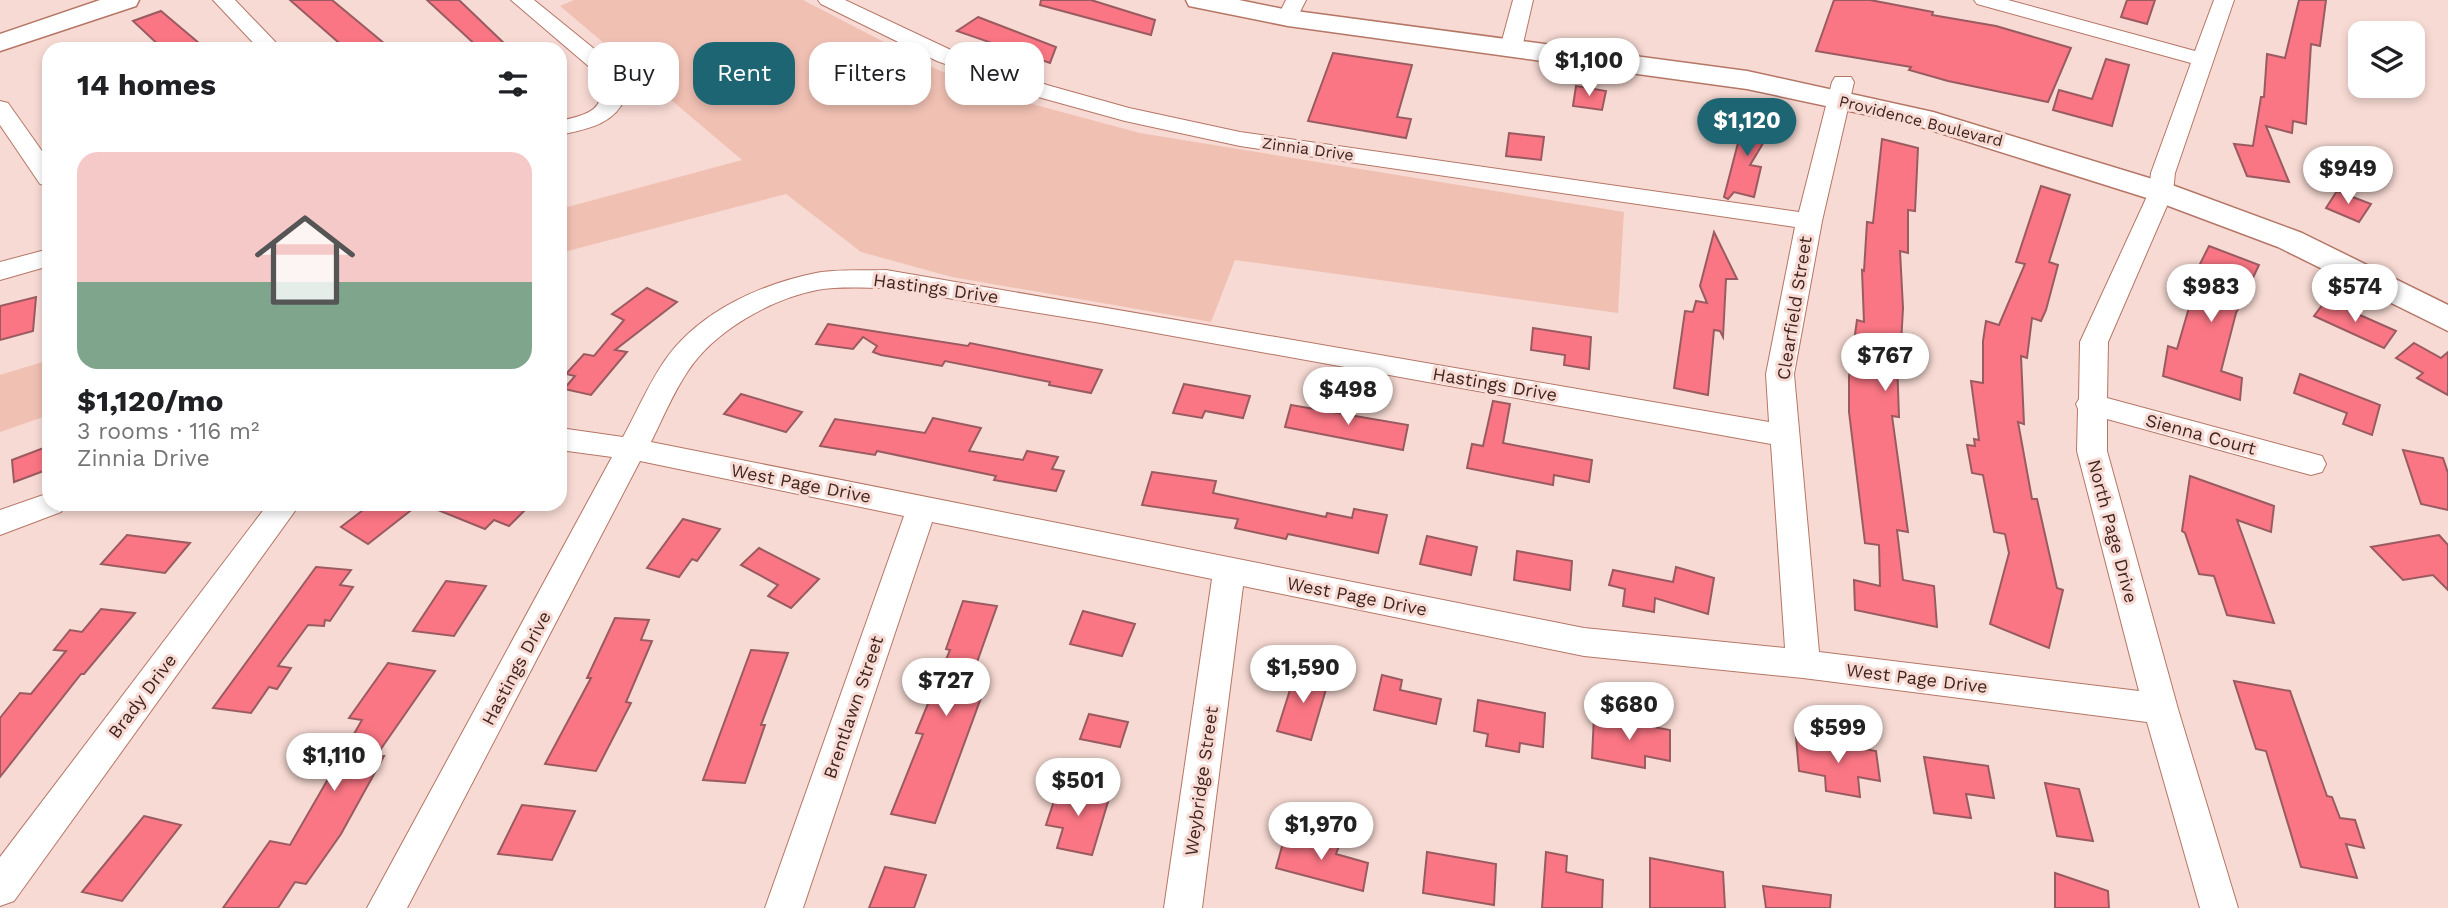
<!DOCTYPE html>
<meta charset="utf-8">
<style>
body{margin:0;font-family:"Work Sans",sans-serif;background:#f2f2f2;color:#202124;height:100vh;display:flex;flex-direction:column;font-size:26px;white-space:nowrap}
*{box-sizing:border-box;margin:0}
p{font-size:23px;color:#757577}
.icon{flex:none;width:38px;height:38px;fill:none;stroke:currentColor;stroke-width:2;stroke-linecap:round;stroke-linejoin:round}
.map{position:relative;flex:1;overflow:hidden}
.drawer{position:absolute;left:42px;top:42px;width:525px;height:469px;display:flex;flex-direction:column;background:#fff;border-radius:21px;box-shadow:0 4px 10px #0003}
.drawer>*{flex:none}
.hud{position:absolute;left:588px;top:42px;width:665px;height:63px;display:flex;gap:14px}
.fabs{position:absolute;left:2348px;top:21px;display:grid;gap:14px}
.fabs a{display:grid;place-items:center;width:77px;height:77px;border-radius:14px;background:#fff;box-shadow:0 4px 10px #0003;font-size:35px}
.price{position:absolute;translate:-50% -60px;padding:0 16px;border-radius:24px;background:#fff;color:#222;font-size:23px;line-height:46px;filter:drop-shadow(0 2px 4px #0008)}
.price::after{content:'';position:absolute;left:50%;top:42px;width:21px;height:16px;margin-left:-10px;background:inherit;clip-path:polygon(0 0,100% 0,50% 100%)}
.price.active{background:#1e6574;color:#fff}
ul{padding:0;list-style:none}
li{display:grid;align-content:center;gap:14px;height:371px;padding:0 35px}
li span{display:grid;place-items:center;height:217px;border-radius:21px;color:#555}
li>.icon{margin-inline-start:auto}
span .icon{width:126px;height:126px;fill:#fffc;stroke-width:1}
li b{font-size:30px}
h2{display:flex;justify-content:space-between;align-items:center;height:84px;padding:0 35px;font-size:30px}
.chip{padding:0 24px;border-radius:21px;background:#fff;box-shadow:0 4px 10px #0003;font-size:24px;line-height:63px}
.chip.active{background:#1e6574;color:#fff}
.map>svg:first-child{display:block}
.green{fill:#f0c0b3}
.building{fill:#fa7684;stroke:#9a5b60;stroke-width:2}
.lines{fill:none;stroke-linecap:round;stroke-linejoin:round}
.street-casing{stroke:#b57666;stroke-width:2}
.secondary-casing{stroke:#b57666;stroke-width:3}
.street{fill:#fff;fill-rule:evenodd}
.secondary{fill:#fff;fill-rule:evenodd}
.labels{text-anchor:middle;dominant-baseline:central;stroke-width:6;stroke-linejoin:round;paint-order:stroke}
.far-street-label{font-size:16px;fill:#40261f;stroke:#f7dad3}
.street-label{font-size:18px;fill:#40261f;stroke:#f7dad3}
</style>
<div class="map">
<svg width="2448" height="908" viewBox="0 0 2448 908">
<rect width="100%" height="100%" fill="#f7dad3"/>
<!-- green -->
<g class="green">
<path d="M574 0H803L936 69 1017 100 1140 133 1624 212 1618 313 1235 260 1211 322 952 277 861 252 786 194 560 253V209L742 160 560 6Z"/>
<path d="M49 360V415L0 432V375Z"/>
</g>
<!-- building -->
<g class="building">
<path d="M290 0H332L391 49H346Z"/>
<path d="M427 0H459L510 49H480Z"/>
<path d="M1041 0H1091L1155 20 1151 35 1040 5Z"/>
<path d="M1834 0H1870L1933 12 1932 15 1996 26 2071 48 2048 102 1948 81 1909 70 1911 67 1816 51Z"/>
<path d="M2127 0H2155L2147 24 2121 17Z"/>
<path d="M2299 0H2326L2320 46 2311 44 2306 124 2293 121 2292 133 2266 126 2289 182 2247 176 2234 144 2253 146 2261 97H2264L2267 54 2285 58Z"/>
<path d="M161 11 206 49H163L133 21Z"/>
<path d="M978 17 1056 47 1050 63 957 31Z"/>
<path d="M1333 53 1412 65 1397 117 1411 119 1406 138 1308 121Z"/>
<path d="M2106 59 2129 65 2112 126 2053 110 2059 90 2092 99Z"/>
<path d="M1576 86 1606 91 1602 110 1573 106Z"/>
<path d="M1745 116 1774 125 1750 165 1761 167 1754 197 1734 192 1728 199 1724 197Z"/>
<path d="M1509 133 1544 137 1541 160 1506 156Z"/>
<path d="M1882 139 1918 148 1915 211 1908 210V253L1900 251 1903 308 1900 362 1897 361 1899 417 1892 416 1908 532 1897 530 1903 580 1934 586 1937 627 1855 610 1854 580 1880 586 1879 545 1865 543 1849 412V377L1857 320 1864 322 1862 270 1864 271 1867 222 1873 223Z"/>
<path d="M2041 186 2070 195 2049 262 2058 265 2046 310 2041 321 2032 318 2027 358 2021 356 2024 424 2018 422 2032 499H2037L2057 588 2063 590 2049 648 1990 624 2009 553 2005 534 1994 532 1983 475 1972 473 1967 445 1975 446 1974 439 1979 440 1971 381 1983 383V341L1986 321 1999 325 2025 264 2016 262Z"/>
<path d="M2337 191 2371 204 2359 222 2326 208Z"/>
<path d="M1714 232 1737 279H1726L1723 337 1720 331 1714 330 1708 395 1674 388 1685 311 1693 312 1696 301 1707 303 1700 286Z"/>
<path d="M2209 246 2259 265 2236 313 2221 371 2242 378 2240 400 2163 376 2168 346 2177 349 2197 280 2193 278Z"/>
<path d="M647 288 677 302 615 350 627 352 591 395 564 389 575 376 566 374 584 354 594 356 624 320 612 314Z"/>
<path d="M36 297 33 331 0 340V306Z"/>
<path d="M2326 300 2396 331 2384 348 2314 316Z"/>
<path d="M828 324 968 346 970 343 1102 370 1091 393 1049 385 1050 382 945 361 942 366 881 355 873 352 877 346 863 337 853 349 816 344Z"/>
<path d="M1533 328 1591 337 1589 369 1564 365 1565 355 1531 350Z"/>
<path d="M2414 343 2441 358 2448 352V395L2417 378 2423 373 2396 358Z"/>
<path d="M2300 374 2380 405 2372 435 2343 424 2347 413 2294 393Z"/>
<path d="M1184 384 1250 396 1243 418 1205 411 1202 418 1173 413Z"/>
<path d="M741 394 802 412 786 432 724 414Z"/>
<path d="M1493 401 1510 404 1503 443 1592 460 1589 482 1554 475 1553 485 1467 468 1472 444 1483 446Z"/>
<path d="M1291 405 1408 425 1403 450 1285 427Z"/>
<path d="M933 418 981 428 969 451 1023 460 1027 451 1058 457 1052 469 1064 471 1056 491 994 480 996 476 877 451 875 455 820 446 835 419 925 433Z"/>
<path d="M49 446V469L14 482 12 460Z"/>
<path d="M2403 450 2443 458 2448 473V510L2421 504Z"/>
<path d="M1152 472 1216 481 1213 493 1326 517 1327 513 1352 518 1354 509 1387 515 1378 553 1288 534 1286 539 1235 528 1238 519 1142 505Z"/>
<path d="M2190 476 2274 506 2271 532 2237 520 2274 623 2227 615 2214 576 2199 574 2185 533 2182 531Z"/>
<path d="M371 504H419L368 544 341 527Z"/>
<path d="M423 504H531L509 526 494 520 485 529Z"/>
<path d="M683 519 720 529 697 561 692 559 679 577 647 568Z"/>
<path d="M127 535 190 543 165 573 101 564Z"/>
<path d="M2439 535 2448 545V590L2433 575 2403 580 2371 547Z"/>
<path d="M1427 536 1477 547 1471 575 1420 564Z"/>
<path d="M759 548 819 579 791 608 768 596 778 585 741 565Z"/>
<path d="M1517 551 1572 561 1570 590 1514 580Z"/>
<path d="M316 567 351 570 340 585 353 587 330 621 325 620 324 626 308 625 278 666 291 668 277 689 269 687 251 713 213 708Z"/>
<path d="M1676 567 1714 578 1708 614 1655 598 1654 612 1623 606 1625 589 1609 585 1613 570 1673 582Z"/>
<path d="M446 581 486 586 454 636 413 631Z"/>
<path d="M963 601 997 606 966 693 982 695 935 823 891 814 923 734 916 733 950 650 946 649Z"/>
<path d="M101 609 135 613 84 674H81L0 777V718L20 693 31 694 66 651 54 650 70 630 82 632Z"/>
<path d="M1083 611 1135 624 1122 656 1070 644Z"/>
<path d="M615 618 649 620 641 640 652 641 626 702 631 703 596 771 545 764 591 678H587Z"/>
<path d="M751 650 788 653 761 725H765L745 783 703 780Z"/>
<path d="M388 663 435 671 376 756H384L341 834 306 884 295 882 278 908H223L270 841 290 845 362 720 349 718Z"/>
<path d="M1296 671 1329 679 1311 740 1277 731Z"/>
<path d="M1382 675 1402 680 1400 690 1441 699 1436 724 1374 710Z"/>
<path d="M2234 681 2290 691 2327 796 2332 797 2340 818 2355 820 2364 848 2346 844 2357 878 2301 867 2266 751 2256 749Z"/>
<path d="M1478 700 1545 713 1543 747 1520 743 1519 752 1486 746 1488 734 1474 731Z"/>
<path d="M1089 714 1128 722 1120 747 1080 739Z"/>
<path d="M1594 716 1670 730V761L1645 756V768L1592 758Z"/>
<path d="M1796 737 1876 751 1880 781 1858 777 1860 797 1826 791 1825 776 1799 771Z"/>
<path d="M1924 757 1988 766 1994 798 1966 794 1971 818 1934 813Z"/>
<path d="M2045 783 2079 789 2093 841 2057 836Z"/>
<path d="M1059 786 1110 795 1092 855 1057 848 1063 828 1046 825Z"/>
<path d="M522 805 575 811 552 860 498 854Z"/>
<path d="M144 816 181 825 122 901 82 892Z"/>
<path d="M1286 832 1339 846 1336 854 1368 863 1363 891 1276 868Z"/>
<path d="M1427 852 1496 864 1494 905 1423 893Z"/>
<path d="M1546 852 1567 856 1566 872 1603 880 1602 908H1542Z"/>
<path d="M1650 858 1723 872 1725 908H1650Z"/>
<path d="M885 867 926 875 914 908H869Z"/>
<path d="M2055 873 2108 891 2109 908H2055Z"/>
<path d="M1763 886 1831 895 1830 908H1766Z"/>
</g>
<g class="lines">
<defs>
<g id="street">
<path d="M213 0H235L282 49H259Z"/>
<path d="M511 0H534L619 69 625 98C614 125 586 129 560 135V121C590 114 607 110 600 76Z"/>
<path d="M818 0H845L953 51 1047 85 1129 108 1240 132 1799 212 1832 82 1835 77H1851L1854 82 1822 221 1794 374 1819 652 2139 691 2077 451 2078 409 2076 404 2079 399 2080 342 2149 192 2151 173 2191 63 1977 4 1974 0H2008L2195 51 2214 0H2234L2175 173 2173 192 2108 342 2107 398 2311 453 2322 456 2326 464 2322 472 2311 475 2107 419V451L2178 709 2238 908H2200L2147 722 1803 678 1584 656 1243 586 1202 908H1164L1212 579 932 522 803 908H765L904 516 640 461 407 908H367L612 457 560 450V428L623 437C638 410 650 380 668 356 702 311 761 284 816 273 838 269 863 271 886 270L1769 422 1766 374 1795 227 1240 146 1125 121 1031 95 937 61 821 4ZM886 288 1101 323 1771 444 1785 648 1584 628 651 442C663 418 673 393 688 371 714 331 771 299 817 290 839 286 864 288 886 288Z"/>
<path d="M1286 0H1306L1295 22H1281L1277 18Z"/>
<path d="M1513 0H1533L1522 48 1511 55 1500 48Z"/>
<path d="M0 101 8 103 49 161V186L40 184 0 125Z"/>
<path d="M49 249V266L0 280V262Z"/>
<path d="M49 493V504H65L61 512 0 535V510Z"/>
<path d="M268 504H300L14 901 0 906V857Z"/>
</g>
<g id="secondary">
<path d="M100 0H139L136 6 0 51V34Z"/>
<path d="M1186 0H1239L1288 10 1747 71 1933 112 2172 185 2302 233 2448 305V331L2278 247 2150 199 1915 125 1747 89 1288 26 1189 6Z"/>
</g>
</defs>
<!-- street casing -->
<use href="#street" class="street-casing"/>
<!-- secondary casing -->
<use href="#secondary" class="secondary-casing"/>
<!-- street -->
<use href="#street" class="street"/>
<!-- secondary -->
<use href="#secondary" class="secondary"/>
</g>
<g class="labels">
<!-- far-street labels -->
<g class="far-street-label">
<text transform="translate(1921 121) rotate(14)">Providence Boulevard</text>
<text transform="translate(1308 149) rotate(8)">Zinnia Drive</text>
</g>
<!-- street labels -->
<g class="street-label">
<text transform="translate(936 288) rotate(8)">Hastings Drive</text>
<text transform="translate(1794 308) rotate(-81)">Clearfield Street</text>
<text transform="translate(1495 384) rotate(10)">Hastings Drive</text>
<text transform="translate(2201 434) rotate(15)">Sienna Court</text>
<text transform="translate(801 483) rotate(11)">West Page Drive</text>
<text transform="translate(2113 531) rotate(75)">North Page Drive</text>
<text transform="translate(1357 596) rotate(11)">West Page Drive</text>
<text transform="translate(516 668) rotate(-62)">Hastings Drive</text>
<text transform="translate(1917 678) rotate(7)">West Page Drive</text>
<text transform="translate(142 696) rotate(-53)">Brady Drive</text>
<text transform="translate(853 707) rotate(-71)">Brentlawn Street</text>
<text transform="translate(1201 781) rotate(-82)">Weybridge Street</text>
</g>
</g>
</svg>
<div class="fabs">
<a><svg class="icon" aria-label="layers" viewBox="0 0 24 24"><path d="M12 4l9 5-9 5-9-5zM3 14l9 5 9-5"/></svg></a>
</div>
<b class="price" style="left:1589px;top:98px">$1,100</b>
<b class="price active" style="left:1747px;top:158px">$1,120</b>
<b class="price" style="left:2348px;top:206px">$949</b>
<b class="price" style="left:2211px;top:324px">$983</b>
<b class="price" style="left:2355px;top:324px">$574</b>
<b class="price" style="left:1885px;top:393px">$767</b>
<b class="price" style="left:1348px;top:427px">$498</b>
<b class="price" style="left:1303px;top:705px">$1,590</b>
<b class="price" style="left:946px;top:718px">$727</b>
<b class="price" style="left:1629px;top:742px">$680</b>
<b class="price" style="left:1838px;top:765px">$599</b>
<b class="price" style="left:334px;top:793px">$1,110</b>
<b class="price" style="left:1078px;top:818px">$501</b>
<b class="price" style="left:1321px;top:862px">$1,970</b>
<div class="hud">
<a class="chip">Buy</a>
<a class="chip active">Rent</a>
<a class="chip">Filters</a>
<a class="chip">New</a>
</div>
<section class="drawer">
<h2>14 homes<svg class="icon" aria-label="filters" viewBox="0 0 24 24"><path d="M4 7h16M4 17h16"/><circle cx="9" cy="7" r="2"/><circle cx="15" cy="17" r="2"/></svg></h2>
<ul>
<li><span style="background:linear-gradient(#f6c9c9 60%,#7fa58c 0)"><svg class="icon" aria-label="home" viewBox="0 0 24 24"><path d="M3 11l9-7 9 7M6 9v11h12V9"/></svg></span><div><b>$1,120/mo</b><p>3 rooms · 116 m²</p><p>Zinnia Drive</p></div></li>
</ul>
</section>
</div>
